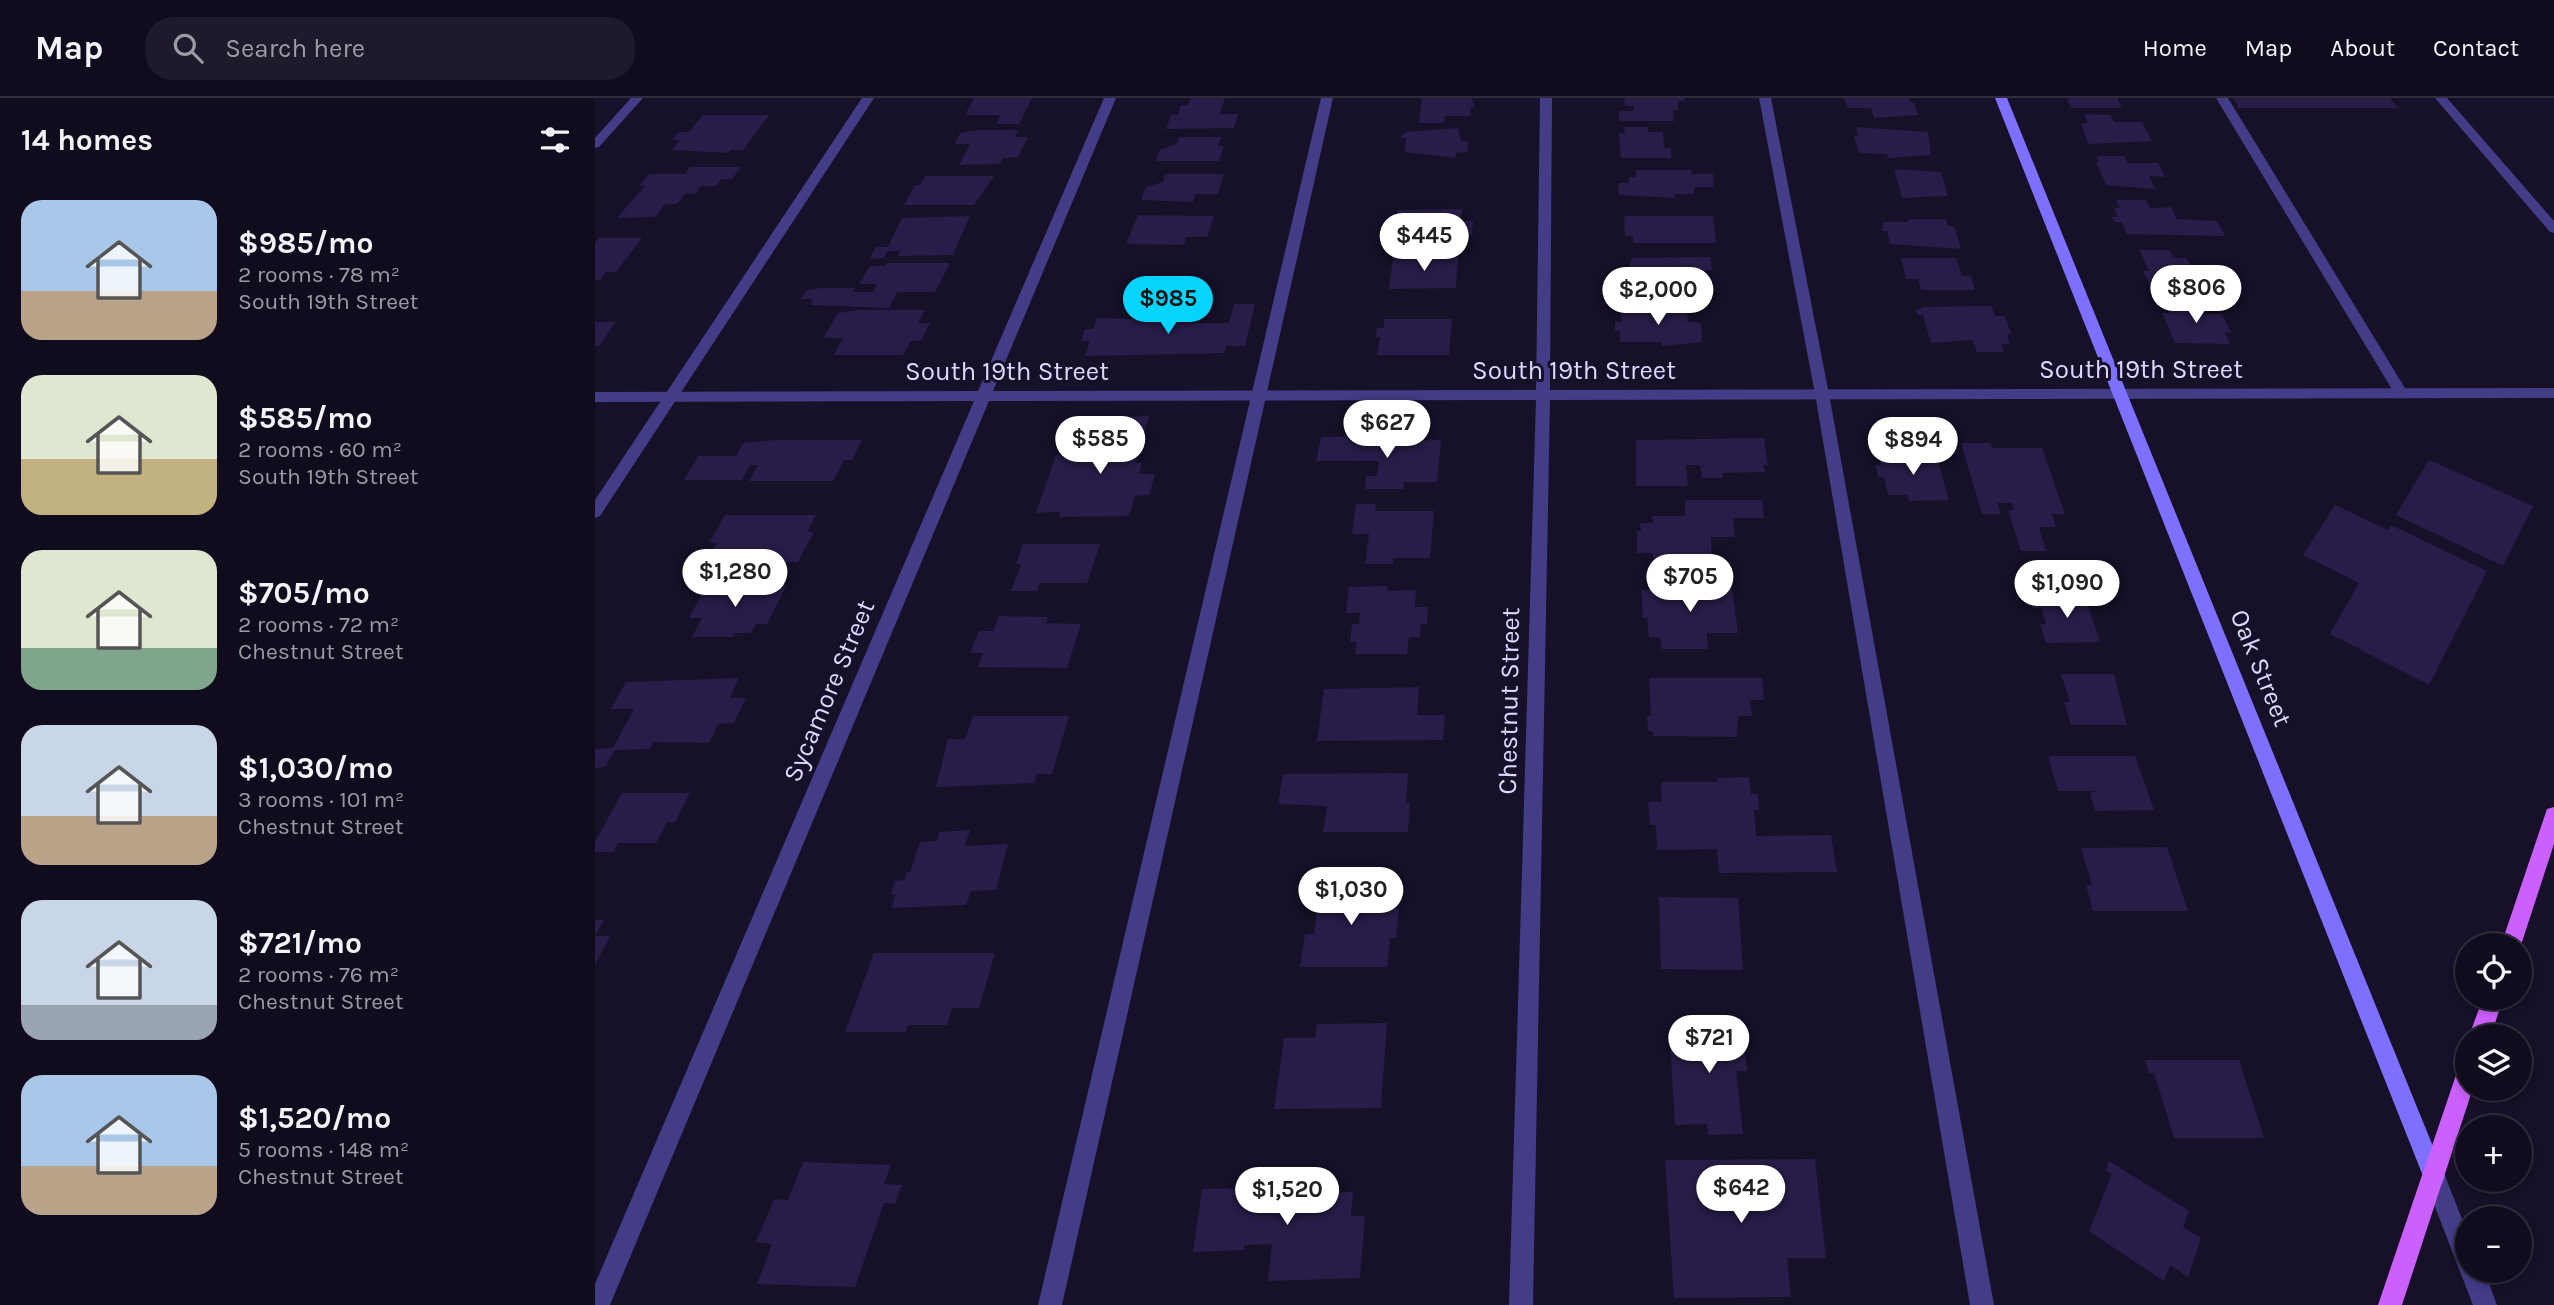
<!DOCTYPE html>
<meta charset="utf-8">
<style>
body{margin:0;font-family:Karla,sans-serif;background:#1e1a2b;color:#f1f3f6;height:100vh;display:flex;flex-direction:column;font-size:26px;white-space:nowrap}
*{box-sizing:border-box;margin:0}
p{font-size:23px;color:#9c9ba4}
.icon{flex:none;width:38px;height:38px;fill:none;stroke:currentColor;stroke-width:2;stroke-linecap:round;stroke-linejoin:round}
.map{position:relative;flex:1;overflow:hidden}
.panel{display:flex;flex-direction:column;background:#100c1e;width:595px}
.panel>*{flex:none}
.fabs{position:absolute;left:1860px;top:835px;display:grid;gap:14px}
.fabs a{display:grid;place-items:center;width:77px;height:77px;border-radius:50%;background:#100c1e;box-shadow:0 4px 10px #0003,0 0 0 2px #302c3c;font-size:35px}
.price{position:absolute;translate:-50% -60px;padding:0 16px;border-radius:24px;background:#fff;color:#222;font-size:23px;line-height:46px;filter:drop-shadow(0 2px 4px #0008)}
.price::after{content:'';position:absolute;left:50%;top:42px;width:21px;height:16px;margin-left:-10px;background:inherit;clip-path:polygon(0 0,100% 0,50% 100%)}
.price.selected{background:#07d4fc;color:#111}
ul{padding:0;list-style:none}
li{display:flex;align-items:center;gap:21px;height:175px;padding:0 21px}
li span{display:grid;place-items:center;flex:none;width:196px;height:140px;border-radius:21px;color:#555}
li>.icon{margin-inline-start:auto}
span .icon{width:84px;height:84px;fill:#fffc;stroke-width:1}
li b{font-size:30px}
h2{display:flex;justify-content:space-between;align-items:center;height:84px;padding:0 21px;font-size:30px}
header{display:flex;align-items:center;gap:42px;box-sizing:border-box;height:98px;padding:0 35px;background:#100c1e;border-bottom:2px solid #302c3c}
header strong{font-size:33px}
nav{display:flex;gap:38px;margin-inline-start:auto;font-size:24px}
.search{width:490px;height:63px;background:#1e1a2b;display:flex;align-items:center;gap:18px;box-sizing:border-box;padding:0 24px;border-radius:28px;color:#9c9ba4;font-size:26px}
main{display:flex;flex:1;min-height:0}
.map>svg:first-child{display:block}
.building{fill:#281d49}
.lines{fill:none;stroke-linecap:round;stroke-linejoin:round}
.lane{fill:#433c86;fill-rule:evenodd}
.street{fill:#433c86;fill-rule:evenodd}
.secondary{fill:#7c70fd;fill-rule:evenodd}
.primary{fill:#cc60fd;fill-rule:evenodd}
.labels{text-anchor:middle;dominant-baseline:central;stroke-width:6;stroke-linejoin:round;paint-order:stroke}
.street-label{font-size:26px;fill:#dfd8fe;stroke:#161028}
</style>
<header>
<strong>Map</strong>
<div class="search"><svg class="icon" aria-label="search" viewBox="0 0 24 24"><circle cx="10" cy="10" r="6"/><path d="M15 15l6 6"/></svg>Search here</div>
<nav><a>Home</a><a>Map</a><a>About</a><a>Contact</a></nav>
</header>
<main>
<section class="panel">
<h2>14 homes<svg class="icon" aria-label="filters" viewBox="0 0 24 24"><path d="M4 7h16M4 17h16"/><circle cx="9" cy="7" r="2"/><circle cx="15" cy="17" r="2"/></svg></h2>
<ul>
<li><span style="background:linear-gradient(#a9c7e8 65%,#b9a48a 0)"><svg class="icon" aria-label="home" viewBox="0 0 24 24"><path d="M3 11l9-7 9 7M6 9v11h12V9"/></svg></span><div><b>$985/mo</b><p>2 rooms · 78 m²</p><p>South 19th Street</p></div></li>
<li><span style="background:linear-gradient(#dfe7d0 60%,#c2b280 0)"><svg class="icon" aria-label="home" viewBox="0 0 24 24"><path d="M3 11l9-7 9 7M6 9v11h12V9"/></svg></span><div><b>$585/mo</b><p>2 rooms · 60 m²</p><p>South 19th Street</p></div></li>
<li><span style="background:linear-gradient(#dfe7d0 70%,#7fa58c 0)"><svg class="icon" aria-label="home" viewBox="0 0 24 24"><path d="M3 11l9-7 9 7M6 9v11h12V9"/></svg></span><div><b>$705/mo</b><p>2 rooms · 72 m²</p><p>Chestnut Street</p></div></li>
<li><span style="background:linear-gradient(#c9d6e8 65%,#b9a48a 0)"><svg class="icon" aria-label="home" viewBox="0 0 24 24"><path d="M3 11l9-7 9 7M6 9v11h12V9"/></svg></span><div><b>$1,030/mo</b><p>3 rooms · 101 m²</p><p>Chestnut Street</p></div></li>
<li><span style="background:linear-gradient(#c9d6e8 75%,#9aa5b1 0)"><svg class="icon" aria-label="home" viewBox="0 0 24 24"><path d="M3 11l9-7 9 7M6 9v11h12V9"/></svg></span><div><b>$721/mo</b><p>2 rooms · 76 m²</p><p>Chestnut Street</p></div></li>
<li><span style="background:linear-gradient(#a9c7e8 65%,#b9a48a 0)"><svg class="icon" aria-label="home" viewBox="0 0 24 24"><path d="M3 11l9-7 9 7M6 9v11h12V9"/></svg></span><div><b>$1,520/mo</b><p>5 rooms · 148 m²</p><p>Chestnut Street</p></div></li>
</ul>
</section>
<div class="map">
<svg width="1959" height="1207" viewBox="0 0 1959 1207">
<rect width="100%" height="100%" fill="#161028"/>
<!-- building -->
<g class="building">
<path d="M379 0H437L424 26H401L406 17H370Z"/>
<path d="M596 0H630L625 16H643L639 30 571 31 576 17H583L586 7H593Z"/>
<path d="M827 0H876L880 9H876L875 18H850L849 25H824Z"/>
<path d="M1029 0H1090V3H1083V12H1078L1079 23H1024V13H1039V8H1030Z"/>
<path d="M1249 0H1314L1315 4 1319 5 1323 17 1279 20 1276 10H1252Z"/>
<path d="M1478 0H1522L1527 10H1476L1472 1Z"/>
<path d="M1638 0H1795L1803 10H1644Z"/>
<path d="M1489 16 1515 17 1519 24H1547L1557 43 1493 46 1486 25H1493Z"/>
<path d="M108 17H174L148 52H135L133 55 77 52 85 42H77L84 34H94Z"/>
<path d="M1029 29H1053V34H1068L1069 50H1076V60H1026L1024 35H1030Z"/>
<path d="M1261 29 1333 34 1336 57 1293 60 1292 56 1264 55 1259 38H1263Z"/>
<path d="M863 30 866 43H873L872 54 861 55 860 60 810 54 811 40H805L811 34Z"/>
<path d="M382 32H423L420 39H433L423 59 408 60 405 66 364 67 375 46H360L365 35Z"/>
<path d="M584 39H626L623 48H629L624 63H561L565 52 581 46Z"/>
<path d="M1501 58H1529L1533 65H1563L1570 79 1554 78 1560 91 1511 87 1501 64H1504Z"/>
<path d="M95 69H146L137 81H126L121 88H106L100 96H90L82 106H70L60 119 22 120 50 88H44L54 76H90Z"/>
<path d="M1299 71 1346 74 1353 98 1307 100Z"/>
<path d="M1041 72H1096L1097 76H1118L1119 89H1099V96H1079L1080 100 1024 97 1023 85H1034V79H1041Z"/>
<path d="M570 76H629L623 96H600L598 104 546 102 551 89 568 84Z"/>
<path d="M330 78H399L379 107H309L320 87H325Z"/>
<path d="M1521 102H1551L1555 110 1576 109 1582 121 1622 123 1630 138 1532 136 1527 124H1520L1517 119H1523L1519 110H1525Z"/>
<path d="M867 111 866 123H878L877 136H866V145H853L852 156H822V149H799L803 112Z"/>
<path d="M543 117 619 118 612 139H591L589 147 531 146Z"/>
<path d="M375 118 358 157 303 158 305 153H292L289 160 274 161 281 149H293L307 120Z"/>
<path d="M1029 118H1118L1121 145H1038V138H1030Z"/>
<path d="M1313 121H1351L1353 128H1359L1366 151 1295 146 1292 133H1287L1288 124H1314Z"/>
<path d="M4 140H47L21 174H10L5 182H0V145Z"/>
<path d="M1544 152H1575L1578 160H1591L1609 190 1555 187 1548 173H1554Z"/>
<path d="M863 159 861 190 794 191 798 160Z"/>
<path d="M1115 159 1117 172H1096L1097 180H1091L1092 191H1035L1034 179H1030V170H1039L1034 168 1037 160Z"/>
<path d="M1306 160H1361L1367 178H1376L1380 192H1326L1323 181H1311Z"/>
<path d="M292 165H355L340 194H302L294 210 215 207 218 201H206L212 192 226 190H260L258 194H278L282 186H264L275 168H290Z"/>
<path d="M639 206H660L650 248H631L629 255 490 258 495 243H486L490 231H498L502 220 577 222 576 225H634Z"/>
<path d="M1570 206H1602L1606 216H1627L1636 235 1630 234 1635 246 1580 245 1567 215H1575Z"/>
<path d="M1396 208 1400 218H1410L1416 236H1412L1415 246H1406L1409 254H1382L1378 242 1336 245 1328 217H1323L1321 211H1327L1326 209Z"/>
<path d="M1058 210 1092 212 1093 224 1106 225 1107 244 1067 248 1066 244H1025V233H1020V224H1026V212Z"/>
<path d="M263 212H330L323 225H335L326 243H316L308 257H239L248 240H228L243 215Z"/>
<path d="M789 221H857L854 257H782L785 239H781L782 230H789Z"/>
<path d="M0 224H21L4 248H0Z"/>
<path d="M554 318 541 365H547L544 376H560L554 397 540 398 534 418 464 419 465 414 441 415 461 357H504L516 319Z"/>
<path d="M726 339H760L759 344 846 342 842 384H809L808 391H770L771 378H782L784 363H721Z"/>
<path d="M1169 340 1173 367H1168L1170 374 1127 375 1128 380H1107L1105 367H1091L1093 388H1041V342Z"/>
<path d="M180 342H267L257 362H249L238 383H154L163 367H155L147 382H89L103 358H141L148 345Z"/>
<path d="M1366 345H1395L1397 350H1447L1470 416H1457L1461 429H1444L1451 453H1426L1413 412H1419L1417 405H1402L1406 416H1387Z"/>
<path d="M1341 356 1354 402 1314 403 1313 397H1293L1289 379H1283L1281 367H1286L1283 357Z"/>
<path d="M1834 362 1938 408 1908 468 1801 417Z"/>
<path d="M1090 402H1167L1169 420H1138L1140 439H1116L1117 467H1058V455H1042V433H1046L1045 425H1058L1057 418H1090Z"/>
<path d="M761 406H781L780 413H839L835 460H798V466H770L774 436H757Z"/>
<path d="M1740 407 1793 432 1796 427 1892 473 1834 587 1735 536 1764 485 1708 457Z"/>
<path d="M130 417H221L212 434H219L203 464 111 463 122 445H114Z"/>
<path d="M428 446H505L492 485H445L442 493H416L426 466H421Z"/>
<path d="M1136 482 1143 535H1112L1113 551H1067L1065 539H1054L1052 520H1048L1046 492H1080V487Z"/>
<path d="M112 487H192L172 526H161L156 535H140L138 539H97L107 520H94Z"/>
<path d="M792 488V493L821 492 820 509H833L832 526H826L825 539H814L812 556H760L762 544H755L757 526H764L765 515H751L754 489Z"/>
<path d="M1490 499 1505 544 1451 545 1445 526H1451L1446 510H1438L1435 503H1444L1443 500Z"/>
<path d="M404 518 453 519 451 525 486 526 472 570 383 569 388 555H375L384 533H398Z"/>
<path d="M1466 576H1519L1532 627H1476L1469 604H1475Z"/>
<path d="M144 580 135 600H151L139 625 123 626 114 645 58 644 55 651 20 652 10 669 0 670V651L18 650 39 611H16L31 584Z"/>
<path d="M1054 580H1167L1169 602H1155L1157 618H1143L1142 639 1058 638V634L1053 633 1052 618H1056Z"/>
<path d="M824 589 822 617H850L848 642 722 643 729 591Z"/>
<path d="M378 618H474L457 676H442L439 685 341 689 353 641H370Z"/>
<path d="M1453 658H1540L1559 712 1500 713 1495 695 1502 693H1463Z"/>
<path d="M813 675 811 705H815L813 734H728L732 708 683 706 688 676Z"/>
<path d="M1154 679 1156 696H1163L1164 712H1159L1161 738 1236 737 1242 774 1124 775 1122 751 1062 752 1061 727H1055L1053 704H1067L1066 684H1123L1122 680Z"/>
<path d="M27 695H95L80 724H72L61 745H23L19 754H0V744Z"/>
<path d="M375 732 370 748 413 746 401 792 376 793 371 807 296 810 301 796H296L300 783 309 782 312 774H315L325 744 342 743 344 734Z"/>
<path d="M1572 749 1593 813H1498L1491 787H1497L1486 750Z"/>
<path d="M712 788H801L799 810H804L801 840H795L792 869H705L710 836H719L723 804H709Z"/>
<path d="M1064 799 1143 800 1148 872 1066 871Z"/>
<path d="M0 822H9L0 838H15L0 867Z"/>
<path d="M279 855H400L384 910H357L352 927H313L311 934H250Z"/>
<path d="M1146 920 1152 973H1141L1148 1036 1113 1037 1112 1026 1080 1027 1075 945H1094L1092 921Z"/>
<path d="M792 925 786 1010 679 1011 689 940H720L722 926Z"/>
<path d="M1550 962H1644L1669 1040H1579L1559 975H1554Z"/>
<path d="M1220 1061 1231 1160H1192L1196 1199 1079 1200 1070 1062Z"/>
<path d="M1514 1063 1594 1113 1588 1129 1606 1140 1593 1179 1575 1167 1569 1183 1494 1133 1517 1076 1511 1073Z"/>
<path d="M208 1064 296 1067 289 1086 307 1087 300 1106 289 1105 260 1189 162 1186 177 1146 161 1144 179 1101 193 1102Z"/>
<path d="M726 1071 724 1095 758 1094 756 1118H770L765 1180 673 1183 677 1146 649 1147V1152L598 1154 607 1091 658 1090 657 1098 680 1097 683 1072Z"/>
</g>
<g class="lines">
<!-- lane -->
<g class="lane">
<path d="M267 0H279L5 418 0 420V402Z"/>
<path d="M726 0H738L467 1207H443Z"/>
<path d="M1164 0H1176L1234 296 1399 1207H1375L1220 296Z"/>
<path d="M1621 0H1633L1813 295 1811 298H1801Z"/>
</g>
<!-- street -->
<g class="street">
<path d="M36 0H48L4 49 0 50V40Z"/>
<path d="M509 0H521L398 293 941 292 945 0H957L955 292 1959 290V300L955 302 938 1207H914L941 302 394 303 15 1207H0V1186L379 303 0 304V294L383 293Z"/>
<path d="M1840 0H1852L1959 123V135L1955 134Z"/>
<path d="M1839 1067 1847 1070 1872 1134V1172H1889L1902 1207H1878L1828 1078 1831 1070Z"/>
</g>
<!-- secondary -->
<path class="secondary" d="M1400 0H1412L1850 1078 1847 1086 1839 1089 1831 1086 1828 1078Z"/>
<!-- primary -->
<g class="primary">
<path d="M1959 709V746L1926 847 1925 849V847H1906L1950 717 1952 711Z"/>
<path d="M1888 900H1908L1896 938H1874Z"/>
<path d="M1872 966V990H1878L1807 1207H1783L1861 977 1864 969Z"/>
</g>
</g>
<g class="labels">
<!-- street labels -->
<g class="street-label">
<text x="1546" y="271">South 19th Street</text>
<text x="979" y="272">South 19th Street</text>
<text x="412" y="273">South 19th Street</text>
<text transform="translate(1666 570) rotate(68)">Oak Street</text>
<text transform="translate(234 593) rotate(-67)">Sycamore Street</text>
<text transform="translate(914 603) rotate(-89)">Chestnut Street</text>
</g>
</g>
</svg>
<div class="fabs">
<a><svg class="icon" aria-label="locate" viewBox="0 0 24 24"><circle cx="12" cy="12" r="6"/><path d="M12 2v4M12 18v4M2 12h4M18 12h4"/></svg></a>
<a><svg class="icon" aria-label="layers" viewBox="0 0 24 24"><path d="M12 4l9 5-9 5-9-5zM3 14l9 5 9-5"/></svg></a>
<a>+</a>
<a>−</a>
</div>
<b class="price" style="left:829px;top:175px">$445</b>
<b class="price" style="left:1601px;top:227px">$806</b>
<b class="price" style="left:1063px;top:229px">$2,000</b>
<b class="price selected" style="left:573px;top:238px">$985</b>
<b class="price" style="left:792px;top:362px">$627</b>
<b class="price" style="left:505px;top:378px">$585</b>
<b class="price" style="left:1318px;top:379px">$894</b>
<b class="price" style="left:140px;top:511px">$1,280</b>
<b class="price" style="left:1095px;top:516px">$705</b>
<b class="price" style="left:1472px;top:522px">$1,090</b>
<b class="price" style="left:756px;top:829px">$1,030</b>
<b class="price" style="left:1114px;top:977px">$721</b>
<b class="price" style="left:1146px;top:1127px">$642</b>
<b class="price" style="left:692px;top:1129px">$1,520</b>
</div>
</main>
